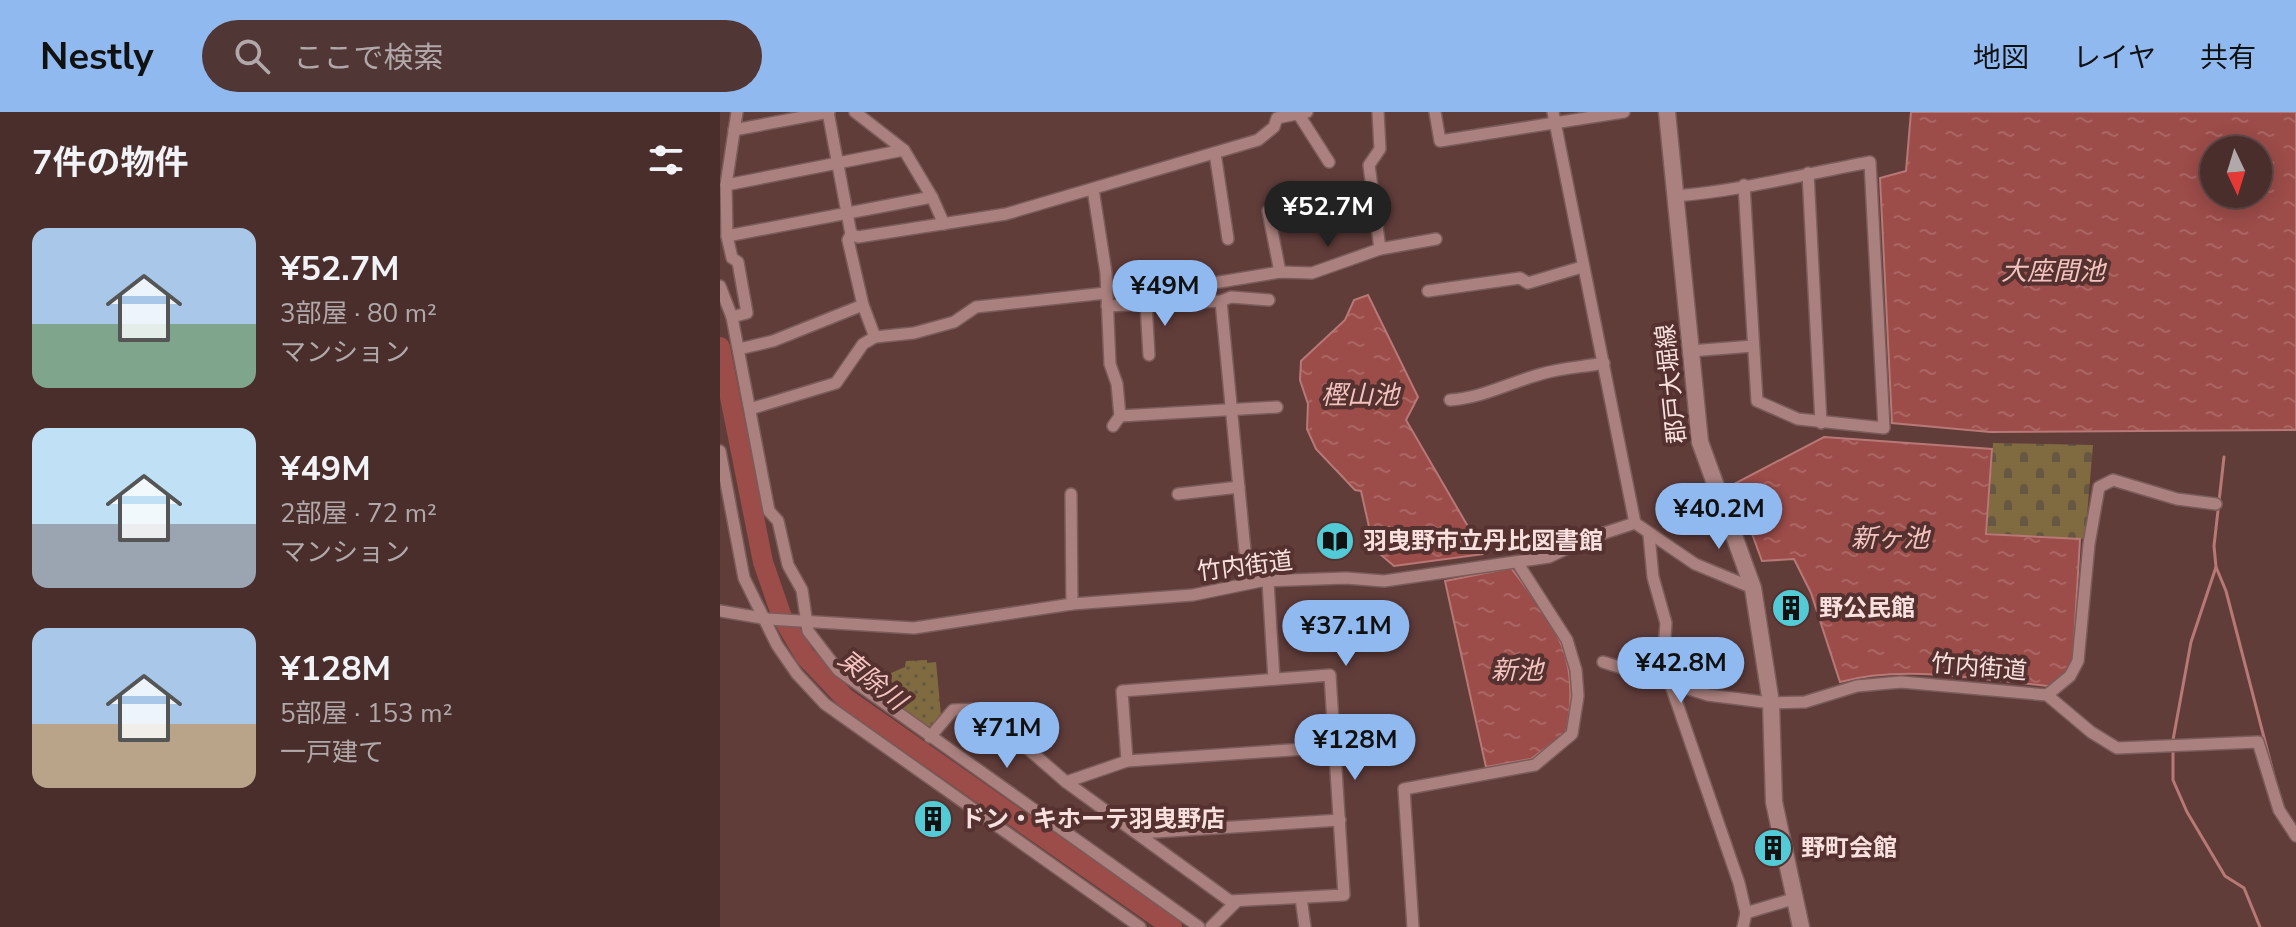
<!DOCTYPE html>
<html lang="ja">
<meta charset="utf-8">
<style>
body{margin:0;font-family:"Nunito Sans","Noto Sans JP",sans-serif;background:#503634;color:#f1f3f6;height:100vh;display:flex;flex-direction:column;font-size:30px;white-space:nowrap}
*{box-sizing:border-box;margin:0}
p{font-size:26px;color:#b1a8a9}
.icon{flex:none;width:44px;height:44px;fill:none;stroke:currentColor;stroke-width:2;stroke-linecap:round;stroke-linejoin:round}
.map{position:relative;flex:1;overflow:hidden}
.side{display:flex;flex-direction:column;background:#492e2c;width:720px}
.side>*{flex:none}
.needle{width:52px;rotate:176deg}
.buttons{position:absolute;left:1480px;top:24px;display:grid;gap:16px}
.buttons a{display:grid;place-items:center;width:72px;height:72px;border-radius:50%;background:#492e2c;box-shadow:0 4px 20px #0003,0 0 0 2px #614a48;font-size:40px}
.price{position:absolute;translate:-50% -68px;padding:0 18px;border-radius:28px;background:#90b9f0;color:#111;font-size:26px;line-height:52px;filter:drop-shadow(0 2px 4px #0008)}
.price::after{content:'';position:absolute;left:50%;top:48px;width:24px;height:18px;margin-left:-12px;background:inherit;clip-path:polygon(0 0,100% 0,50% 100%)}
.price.selected{background:#222;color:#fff}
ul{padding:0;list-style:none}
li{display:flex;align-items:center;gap:24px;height:200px;padding:0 32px}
li span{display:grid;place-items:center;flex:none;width:224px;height:160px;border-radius:16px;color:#555}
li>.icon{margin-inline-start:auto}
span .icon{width:96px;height:96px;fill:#fffc;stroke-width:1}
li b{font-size:34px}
h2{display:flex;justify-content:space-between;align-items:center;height:96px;padding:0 32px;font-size:34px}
header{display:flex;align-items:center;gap:48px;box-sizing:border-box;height:112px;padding:0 40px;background:#90b9f0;color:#111}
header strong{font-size:38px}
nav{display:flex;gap:44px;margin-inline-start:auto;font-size:28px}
.search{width:560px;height:72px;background:#503634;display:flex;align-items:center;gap:20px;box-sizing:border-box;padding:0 28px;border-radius:44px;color:#b1a8a9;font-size:30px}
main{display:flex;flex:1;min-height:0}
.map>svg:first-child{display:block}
.cemetery{fill:url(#cemetery-stones)}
.park{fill:url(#park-dots)}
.water{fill:url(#water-ripples);stroke:#b77876;stroke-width:2;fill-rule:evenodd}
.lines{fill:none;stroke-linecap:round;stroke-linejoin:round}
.stream{stroke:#b77876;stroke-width:3}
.river{stroke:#9c4c49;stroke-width:20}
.minor-casing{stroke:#7a5c5a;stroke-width:14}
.secondary-casing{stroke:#7a5c5a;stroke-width:19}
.minor{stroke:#aa817e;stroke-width:11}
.secondary{stroke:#aa817e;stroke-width:16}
.labels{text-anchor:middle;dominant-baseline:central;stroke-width:8;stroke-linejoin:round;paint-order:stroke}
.street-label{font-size:24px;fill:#f7e0de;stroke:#553230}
.poi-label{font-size:24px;font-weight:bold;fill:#f7e0de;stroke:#553230;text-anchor:start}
.water-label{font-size:26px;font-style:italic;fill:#f3c3bf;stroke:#553230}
</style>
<header>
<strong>Nestly</strong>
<div class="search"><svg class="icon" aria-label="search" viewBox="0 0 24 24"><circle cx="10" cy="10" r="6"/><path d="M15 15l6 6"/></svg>ここで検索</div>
<nav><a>地図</a><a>レイヤ</a><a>共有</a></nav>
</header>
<main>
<section class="side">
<h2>7件の物件<svg class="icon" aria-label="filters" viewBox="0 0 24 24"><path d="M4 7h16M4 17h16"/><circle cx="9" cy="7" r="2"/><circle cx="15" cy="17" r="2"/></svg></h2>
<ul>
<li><span style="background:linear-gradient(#a9c7e8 60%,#7fa58c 0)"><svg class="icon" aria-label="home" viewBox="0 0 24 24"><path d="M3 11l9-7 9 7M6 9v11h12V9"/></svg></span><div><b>¥52.7M</b><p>3部屋 · 80 m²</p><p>マンション</p></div></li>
<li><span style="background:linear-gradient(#bfe0f5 60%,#9aa5b1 0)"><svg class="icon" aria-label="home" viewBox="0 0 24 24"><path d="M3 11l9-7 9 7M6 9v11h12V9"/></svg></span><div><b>¥49M</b><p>2部屋 · 72 m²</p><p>マンション</p></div></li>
<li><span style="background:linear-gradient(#a9c7e8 60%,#b9a48a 0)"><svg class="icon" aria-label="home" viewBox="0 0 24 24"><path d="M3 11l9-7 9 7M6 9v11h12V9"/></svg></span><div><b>¥128M</b><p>5部屋 · 153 m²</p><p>一戸建て</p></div></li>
</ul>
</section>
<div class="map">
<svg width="1576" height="815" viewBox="0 0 1576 815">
<defs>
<pattern id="cemetery-stones" width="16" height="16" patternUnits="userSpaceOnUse" patternTransform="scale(2)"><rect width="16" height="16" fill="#806b40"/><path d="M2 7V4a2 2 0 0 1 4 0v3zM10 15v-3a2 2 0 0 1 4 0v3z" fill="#655742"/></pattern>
<pattern id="park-dots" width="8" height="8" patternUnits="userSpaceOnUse" patternTransform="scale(2)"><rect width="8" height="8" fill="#806b40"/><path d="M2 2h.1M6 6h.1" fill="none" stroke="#655742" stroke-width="1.8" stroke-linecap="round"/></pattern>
<pattern id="water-ripples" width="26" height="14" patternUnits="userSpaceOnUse" patternTransform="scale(2)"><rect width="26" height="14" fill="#9c4c49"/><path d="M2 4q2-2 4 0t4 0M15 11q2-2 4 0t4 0" fill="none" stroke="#ab6663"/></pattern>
</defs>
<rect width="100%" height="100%" fill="#613d3a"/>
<!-- cemetery -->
<path class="cemetery" d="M1273 331 1373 333 1365 427 1267 421Z"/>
<!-- park -->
<path class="park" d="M207 548V551L216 550 221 603 213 614 206 615 146 572 185 555 186 549Z"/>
<!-- water -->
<g class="water">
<path d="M1191 0H1576V318L1270 320 1172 311 1160 66 1186 59ZM1494 38H1538V82H1494Z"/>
<path d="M648 183 698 285 686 308 764 442 674 454 654 437 641 379 635 378 596 337 587 317 588 292 580 268 581 249 625 208 634 188Z"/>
<path d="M1104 325 1272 337 1266 422 1360 427 1353 547 1345 562 1329 574C1263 568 1184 552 1120 570L1091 481 1074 447 1042 449 1014 372Z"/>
<path d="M791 456C835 514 862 545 846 621L811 647 766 655 725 469Z"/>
</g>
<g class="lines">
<!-- stream -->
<g class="stream">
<path d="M1504 345 1494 434 1496 455 1506 479 1555 668"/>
<path d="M1453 628 1471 530 1496 455"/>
<path d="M1453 639V668L1467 700 1505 764 1524 776 1540 815"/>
</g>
<!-- river -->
<path class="river" d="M0 235 43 450 62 505 85 544 125 586 452 815"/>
<defs>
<g id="minor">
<path d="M17 0 6 73 7 124 212 85"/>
<path d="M108 0 131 122 128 128 143 193 155 225"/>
<path d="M135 0 184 38 212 85 224 112"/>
<path d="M715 0 720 29 904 0"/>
<path d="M833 0 915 411"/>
<path d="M579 3 609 50"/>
<path d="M14 18 109 0"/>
<path d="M495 41 508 127"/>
<path d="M1088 61 1101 311"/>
<path d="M6 73 184 38"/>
<path d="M373 77 386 161 390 252 397 272 400 304 393 314"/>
<path d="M955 84C1020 79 1085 62 1150 50L1164 316 1078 307 1037 289 1024 73"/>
<path d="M548 99 560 160"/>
<path d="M131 122 138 125 286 102 538 28 554 15 557 6 587 0"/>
<path d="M7 124 12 146 18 150 27 201 12 205"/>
<path d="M660 137 716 127"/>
<path d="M0 174 12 205 49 399 58 409 68 453 82 478 88 519 118 558 479 815"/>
<path d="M451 178 560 160 592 161 660 137 649 53 660 37 658 0"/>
<path d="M708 179 800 166 808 171 862 155"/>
<path d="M501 189 525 439 541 469"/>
<path d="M426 192 429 243"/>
<path d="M387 194 501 189 511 185 549 188"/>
<path d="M19 237 53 229 143 193"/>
<path d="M971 239 1033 234"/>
<path d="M730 288C762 286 789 271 821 262 841 256 863 255 884 251"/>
<path d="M30 297 116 271 143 232 155 225 194 221 234 210 256 195 386 181"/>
<path d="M400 304 557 295"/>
<path d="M0 339 24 466 57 533 77 562 105 592 420 815"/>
<path d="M351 382 352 492"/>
<path d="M458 382 519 375"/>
<path d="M915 411 975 452 1033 476"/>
<path d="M929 423 933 465 946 511 944 536 950 571 1019 771 1026 801 1076 786"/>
<path d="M548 470 554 567"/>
<path d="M0 499 48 507 194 516 352 492 473 483 541 469 626 466 664 469 829 445 869 426 915 411"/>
<path d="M883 550 988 583 1051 591 1085 590 1137 574 1181 570 1327 583 1371 620 1397 636 1538 630 1559 698 1576 724"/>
<path d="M1327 583 1350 564 1358 549 1369 432 1379 375 1393 368 1457 387 1496 392"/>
<path d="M210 625 233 598 262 597 346 670 510 789 624 783 610 563 402 579 407 649"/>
<path d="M346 670 407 649 615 635"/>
<path d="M419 721 620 708"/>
<path d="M581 786 585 815"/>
<path d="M491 815 516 790"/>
<path d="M693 815 684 677 815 653 852 622 858 584 856 558 847 528 797 450"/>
<path d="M1023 815 1026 801"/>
</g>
<path id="secondary" d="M947 0 980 330 1033 476 1051 591 1054 690 1081 815"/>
</defs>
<!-- minor casing -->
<use href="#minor" class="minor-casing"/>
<!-- secondary casing -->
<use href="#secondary" class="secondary-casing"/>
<!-- minor -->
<use href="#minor" class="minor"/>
<!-- secondary -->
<use href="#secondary" class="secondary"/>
</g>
<!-- icons -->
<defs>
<symbol id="library-disc" viewBox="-11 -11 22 22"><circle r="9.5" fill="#52cbd7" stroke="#553230"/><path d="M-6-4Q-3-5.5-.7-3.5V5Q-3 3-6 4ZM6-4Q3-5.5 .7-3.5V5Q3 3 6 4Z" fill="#111"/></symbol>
<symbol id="building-disc" viewBox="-11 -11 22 22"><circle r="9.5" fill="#52cbd7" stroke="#553230"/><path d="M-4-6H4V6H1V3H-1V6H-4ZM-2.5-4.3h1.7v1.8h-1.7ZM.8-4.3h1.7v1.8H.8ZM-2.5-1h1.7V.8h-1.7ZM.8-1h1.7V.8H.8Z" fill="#111"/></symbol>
</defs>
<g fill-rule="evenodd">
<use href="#library-disc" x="593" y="407" width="44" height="44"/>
<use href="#building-disc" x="1049" y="474" width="44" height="44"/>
<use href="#building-disc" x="191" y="685" width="44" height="44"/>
<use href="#building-disc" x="1031" y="714" width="44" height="44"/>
</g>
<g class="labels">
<!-- street labels -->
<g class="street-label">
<text transform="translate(951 272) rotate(-96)">郡戸大堀線</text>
<text transform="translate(525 454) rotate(-7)">竹内街道</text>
<text transform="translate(1259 555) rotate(5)">竹内街道</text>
</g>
<!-- poi labels -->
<g class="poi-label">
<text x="643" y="429">羽曳野市立丹比図書館</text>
<text x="1099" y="496">野公民館</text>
<text x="241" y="707">ドン・キホーテ羽曳野店</text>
<text x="1081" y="736">野町会館</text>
</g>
<!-- water labels -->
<g class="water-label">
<text x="1333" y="159">大座間池</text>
<text x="640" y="283">樫山池</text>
<text x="1170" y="426">新ヶ池</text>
<text x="797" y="558">新池</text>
<text transform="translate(152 568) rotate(39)">東除川</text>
</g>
</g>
</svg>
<div class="buttons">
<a><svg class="needle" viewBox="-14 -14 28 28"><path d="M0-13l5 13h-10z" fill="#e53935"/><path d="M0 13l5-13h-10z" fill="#b1a8a9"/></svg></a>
</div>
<b class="price selected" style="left:608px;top:137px">¥52.7M</b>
<b class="price" style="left:445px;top:216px">¥49M</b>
<b class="price" style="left:999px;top:439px">¥40.2M</b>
<b class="price" style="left:626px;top:556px">¥37.1M</b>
<b class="price" style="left:961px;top:593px">¥42.8M</b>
<b class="price" style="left:287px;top:658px">¥71M</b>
<b class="price" style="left:635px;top:670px">¥128M</b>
</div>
</main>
